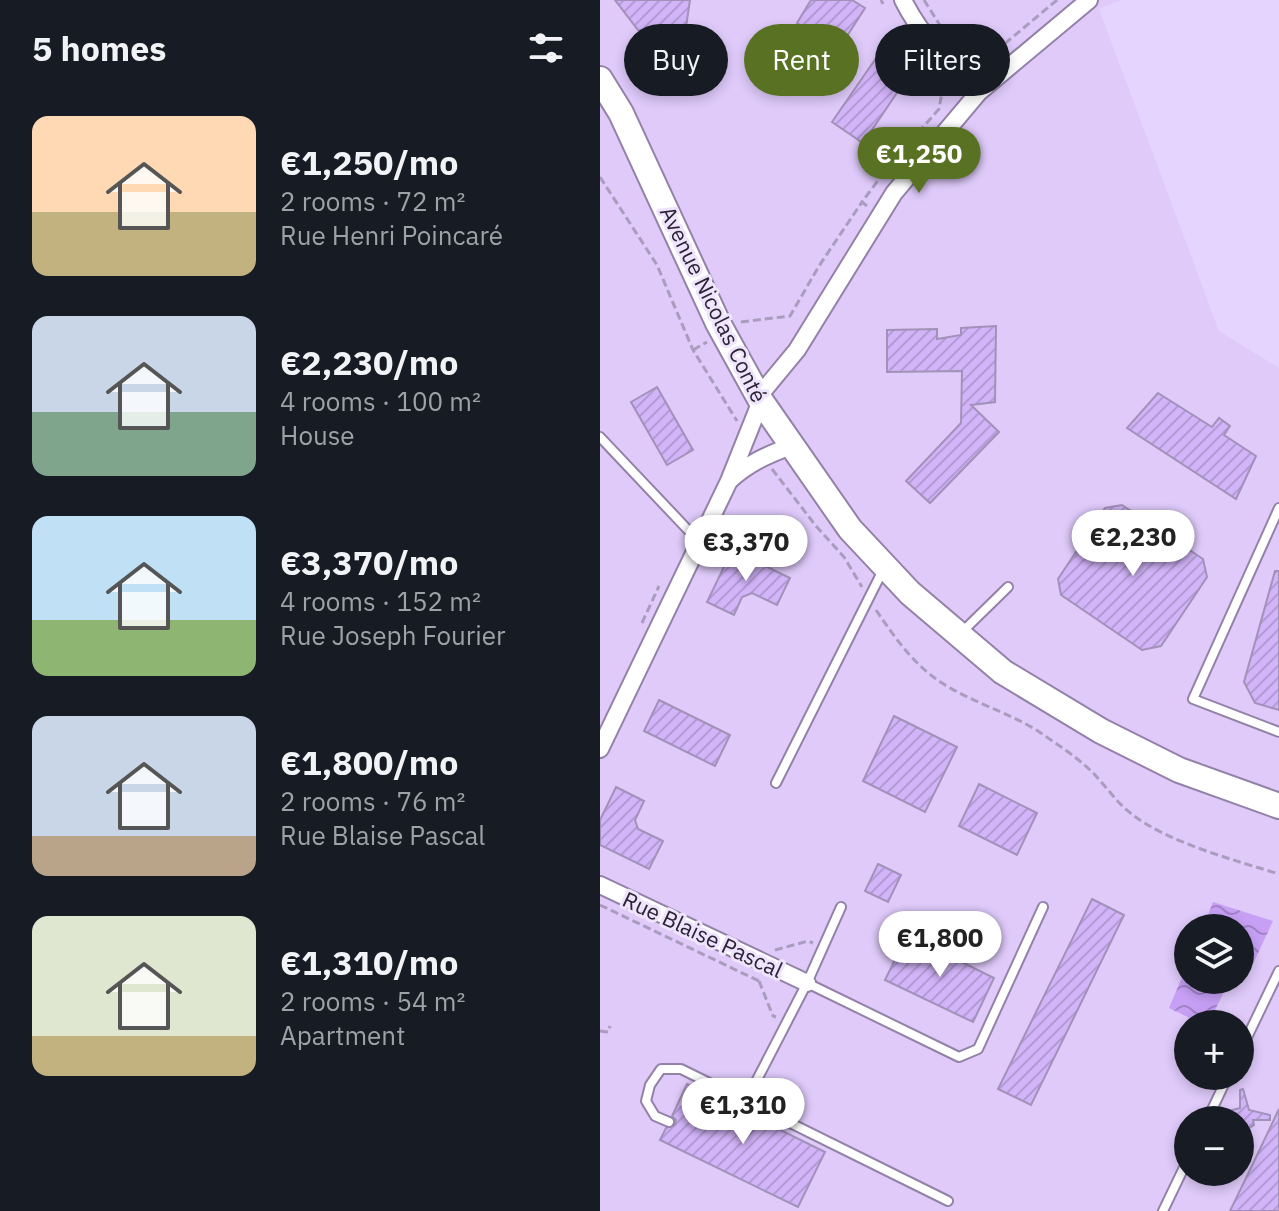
<!DOCTYPE html>
<meta charset="utf-8">
<style>
body{margin:0;font-family:"IBM Plex Sans",sans-serif;background:#242831;color:#f1f3f6;height:100vh;display:flex;flex-direction:column;font-size:30px;white-space:nowrap}
*{box-sizing:border-box;margin:0}
p{font-size:26px;color:#9ea1a6}
.icon{flex:none;width:44px;height:44px;fill:none;stroke:currentColor;stroke-width:2;stroke-linecap:round;stroke-linejoin:round}
.map{position:relative;flex:1;overflow:hidden}
.details{display:flex;flex-direction:column;background:#171b24;width:600px}
.details>*{flex:none}
.top-card{position:absolute;left:24px;top:24px;width:534px;height:72px;display:flex;gap:16px}
.fabs{position:absolute;left:574px;top:914px;display:grid;gap:16px}
.fabs a{display:grid;place-items:center;width:80px;height:80px;border-radius:50%;background:#171b24;box-shadow:0 4px 12px #0003;font-size:40px}
.price{position:absolute;translate:-50% -68px;padding:0 18px;border-radius:28px;background:#fff;color:#222;font-size:26px;line-height:52px;filter:drop-shadow(0 2px 4px #0008)}
.price::after{content:'';position:absolute;left:50%;top:48px;width:24px;height:18px;margin-left:-12px;background:inherit;clip-path:polygon(0 0,100% 0,50% 100%)}
.price.on{background:#597123;color:#fff}
ul{padding:0;list-style:none}
li{display:flex;align-items:center;gap:24px;height:200px;padding:0 32px}
li span{display:grid;place-items:center;flex:none;width:224px;height:160px;border-radius:16px;color:#555}
li>.icon{margin-inline-start:auto}
span .icon{width:96px;height:96px;fill:#fffc;stroke-width:1}
li b{font-size:34px}
h2{display:flex;justify-content:space-between;align-items:center;height:96px;padding:0 32px;font-size:34px}
.chip{padding:0 28px;border-radius:36px;background:#171b24;box-shadow:0 4px 12px #0003;font-size:28px;line-height:72px}
.chip.on{background:#597123;color:#fff}
main{display:flex;flex:1;min-height:0}
.map>svg:first-child{display:block}
.built{fill:#dfcafa;fill-rule:evenodd}
.water{fill:url(#water-waves)}
.building{fill:url(#building-hatch);stroke:#a291b8;stroke-width:2}
.lines{fill:none;stroke-linecap:round;stroke-linejoin:round}
.lane-casing{stroke:#9382a8;stroke-width:12}
.street-casing{stroke:#9382a8;stroke-width:20}
.secondary-casing{stroke:#9382a8;stroke-width:28}
.path{stroke:#aa9cbd;stroke-width:3;stroke-dasharray:8 4;stroke-linecap:butt}
.lane{stroke:#fff;stroke-width:8}
.street{stroke:#fff;stroke-width:16}
.secondary{stroke:#fff;stroke-width:24}
.labels{text-anchor:middle;dominant-baseline:central;stroke-width:6;stroke-linejoin:round;paint-order:stroke}
.street-label{font-size:22px;fill:#2b2433;stroke:#efe4fe}
</style>
<main>
<section class="details">
<h2>5 homes<svg class="icon" aria-label="filters" viewBox="0 0 24 24"><path d="M4 7h16M4 17h16"/><circle cx="9" cy="7" r="2"/><circle cx="15" cy="17" r="2"/></svg></h2>
<ul>
<li><span style="background:linear-gradient(#ffd9b3 60%,#c2b280 0)"><svg class="icon" aria-label="home" viewBox="0 0 24 24"><path d="M3 11l9-7 9 7M6 9v11h12V9"/></svg></span><div><b>€1,250/mo</b><p>2 rooms · 72 m²</p><p>Rue Henri Poincaré</p></div></li>
<li><span style="background:linear-gradient(#c9d6e8 60%,#7fa58c 0)"><svg class="icon" aria-label="home" viewBox="0 0 24 24"><path d="M3 11l9-7 9 7M6 9v11h12V9"/></svg></span><div><b>€2,230/mo</b><p>4 rooms · 100 m²</p><p>House</p></div></li>
<li><span style="background:linear-gradient(#bfe0f5 65%,#8fb573 0)"><svg class="icon" aria-label="home" viewBox="0 0 24 24"><path d="M3 11l9-7 9 7M6 9v11h12V9"/></svg></span><div><b>€3,370/mo</b><p>4 rooms · 152 m²</p><p>Rue Joseph Fourier</p></div></li>
<li><span style="background:linear-gradient(#c9d6e8 75%,#b9a48a 0)"><svg class="icon" aria-label="home" viewBox="0 0 24 24"><path d="M3 11l9-7 9 7M6 9v11h12V9"/></svg></span><div><b>€1,800/mo</b><p>2 rooms · 76 m²</p><p>Rue Blaise Pascal</p></div></li>
<li><span style="background:linear-gradient(#dfe7d0 75%,#c2b280 0)"><svg class="icon" aria-label="home" viewBox="0 0 24 24"><path d="M3 11l9-7 9 7M6 9v11h12V9"/></svg></span><div><b>€1,310/mo</b><p>2 rooms · 54 m²</p><p>Apartment</p></div></li>
</ul>
</section>
<div class="map">
<svg width="679" height="1211" viewBox="0 0 679 1211">
<defs>
<pattern id="water-waves" width="16" height="10" patternUnits="userSpaceOnUse" patternTransform="scale(2)"><rect width="16" height="10" fill="#c7a0f6"/><path d="M0 5q4-4 8 0t8 0" fill="none" stroke="#a282c8"/></pattern>
<pattern id="building-hatch" width="6" height="6" patternUnits="userSpaceOnUse" patternTransform="scale(2)"><rect width="6" height="6" fill="#d2b4f9"/><path d="M-1 1l2-2M0 6l6-6M5 7l2-2" fill="none" stroke="#b49bd6"/></pattern>
</defs>
<rect width="100%" height="100%" fill="#e5d4fd"/>
<!-- built -->
<path class="built" d="M0 0H521L499 9 619 331 679 368V1211H0ZM588 928H640V980H588ZM588 1024H640V1076H588ZM588 1120H640V1172H588Z"/>
<!-- water -->
<g class="water">
<path d="M613 902 673 921 651 968 640 963V928H603Z"/>
<path d="M588 963V980H630L608 1024H602L569 1008Z"/>
</g>
<!-- building -->
<g class="building">
<path d="M15 0H90L86 27 75 35 38 30Z"/>
<path d="M211 0H252L265 8 238 50 197 23Z"/>
<path d="M281 51 311 72 263 143 232 122Z"/>
<path d="M396 326 395 402 371 405 399 432 330 503 306 481 361 423 362 371 287 372V330L337 329V339L361 335V328Z"/>
<path d="M57 387 93 450 67 465 31 402Z"/>
<path d="M558 393 612 427 619 418 630 426 624 435 656 456 636 499 527 428Z"/>
<path d="M522 505 603 559 607 577 561 646 542 650 461 595 458 579 505 508Z"/>
<path d="M132 550 190 578 177 605 152 593 142 597 134 615 107 602Z"/>
<path d="M675 571H679V710L655 703 644 682Z"/>
<path d="M59 700 130 735 115 766 44 731Z"/>
<path d="M294 716 357 747 325 812 263 781Z"/>
<path d="M379 784 437 813 417 855 359 826Z"/>
<path d="M16 787 44 801 35 820 38 829 63 841 49 869 0 845V820Z"/>
<path d="M278 864 301 875 288 902 265 891Z"/>
<path d="M492 899 524 915 431 1105 398 1089Z"/>
<path d="M307 935 394 978 373 1022 285 980Z"/>
<path d="M87 1084 225 1152 198 1207 60 1140 66 1128 75 1125 76 1120 72 1116Z"/>
<path d="M643 1089 649 1110 670 1115V1120H653L654 1125 640 1134V1120H615L618 1114 640 1108V1090Z"/>
<path d="M679 1109V1211H630L660 1149Z"/>
</g>
<g class="lines">
<defs>
<g id="lane">
<path d="M0 437 88 530 100 540"/>
<path d="M679 508 593 699 679 732"/>
<path d="M360 634 408 587"/>
<path d="M176 783 283 570"/>
<path d="M207 983 359 1057 378 1049 443 907"/>
<path d="M640 1052 679 971"/>
<path d="M147 1099 207 983 241 907"/>
<path d="M607 1120 628 1076"/>
<path d="M69 1122 55 1116 46 1101 50 1085 61 1069H81L348 1201"/>
<path d="M563 1211 588 1159"/>
</g>
<g id="street">
<path d="M303 0C321 36 349 66 379 92"/>
<path d="M159 396 197 350 294 193 379 92 489 0"/>
<path d="M130 480C149 463 167 455 191 446"/>
<path d="M0 749 129 481 161 401"/>
<path d="M0 885 207 983"/>
</g>
<path id="secondary" d="M0 79 21 113 118 323 161 401 250 529 310 593 403 672 501 731 579 770 679 806"/>
</defs>
<!-- lane casing -->
<use href="#lane" class="lane-casing"/>
<!-- street casing -->
<use href="#street" class="street-casing"/>
<!-- secondary casing -->
<use href="#secondary" class="secondary-casing"/>
<!-- path -->
<g class="path">
<path d="M281 0 283 4"/>
<path d="M324 0 343 30"/>
<path d="M353 42 364 51 390 56 457 0"/>
<path d="M0 177 57 265 93 350 137 421"/>
<path d="M267 206 262 202 291 163 339 109 344 81"/>
<path d="M141 322 190 316 219 266 262 202"/>
<path d="M93 350 107 342"/>
<path d="M172 469 216 526 244 557 262 587"/>
<path d="M276 610C293 635 311 661 336 679 367 701 406 711 438 731 458 745 479 758 496 776 508 789 518 804 533 815 567 842 637 861 679 874"/>
<path d="M42 623 59 586"/>
<path d="M0 905 159 981 161 978"/>
<path d="M175 950 208 941 213 943"/>
<path d="M159 981 173 1016 176 1017"/>
<path d="M0 1031 8 1032 10 1026"/>
</g>
<!-- lane -->
<use href="#lane" class="lane"/>
<!-- street -->
<use href="#street" class="street"/>
<!-- secondary -->
<use href="#secondary" class="secondary"/>
</g>
<g class="labels">
<!-- street labels -->
<g class="street-label">
<text transform="translate(114 304) rotate(64)">Avenue Nicolas Conté</text>
<text transform="translate(103 934) rotate(25)">Rue Blaise Pascal</text>
</g>
</g>
</svg>
<div class="fabs">
<a><svg class="icon" aria-label="layers" viewBox="0 0 24 24"><path d="M12 4l9 5-9 5-9-5zM3 14l9 5 9-5"/></svg></a>
<a>+</a>
<a>−</a>
</div>
<b class="price on" style="left:319px;top:195px">€1,250</b>
<b class="price" style="left:533px;top:578px">€2,230</b>
<b class="price" style="left:146px;top:583px">€3,370</b>
<b class="price" style="left:340px;top:979px">€1,800</b>
<b class="price" style="left:143px;top:1146px">€1,310</b>
<div class="top-card">
<a class="chip">Buy</a>
<a class="chip on">Rent</a>
<a class="chip">Filters</a>
</div>
</div>
</main>
